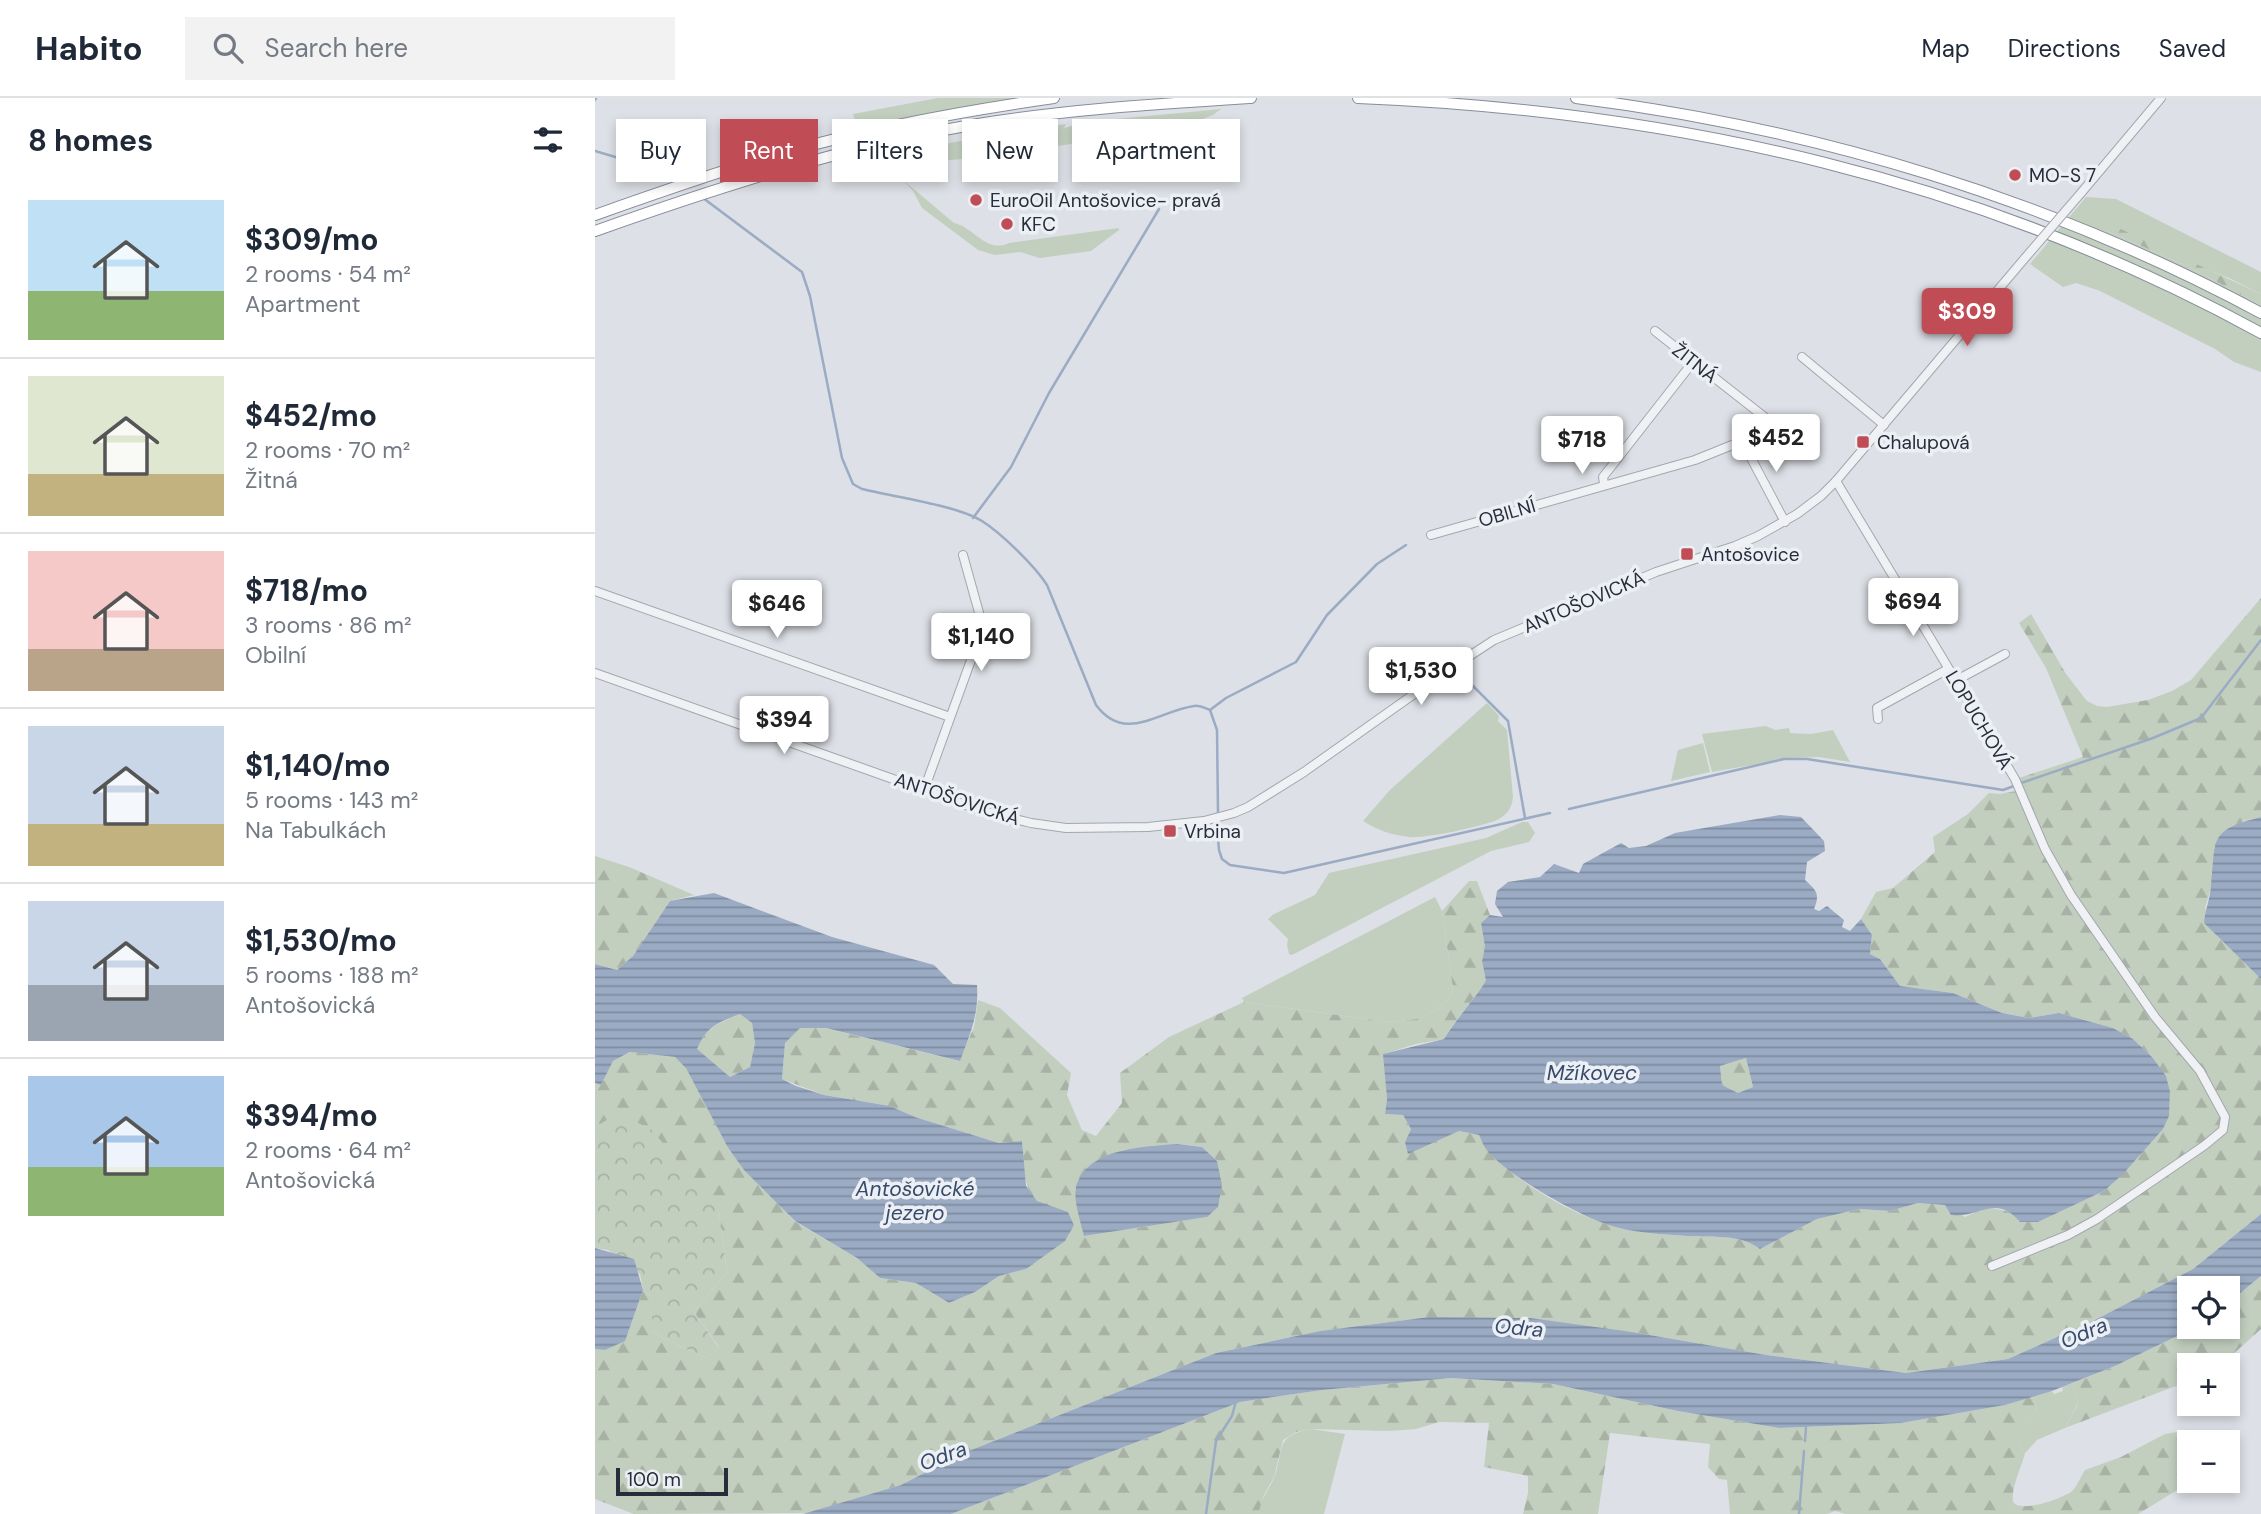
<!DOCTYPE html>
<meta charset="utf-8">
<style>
body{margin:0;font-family:"DM Sans",sans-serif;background:#f2f2f3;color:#1f2937;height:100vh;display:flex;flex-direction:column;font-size:26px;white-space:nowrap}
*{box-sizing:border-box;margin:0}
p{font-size:23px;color:#747a83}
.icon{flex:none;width:38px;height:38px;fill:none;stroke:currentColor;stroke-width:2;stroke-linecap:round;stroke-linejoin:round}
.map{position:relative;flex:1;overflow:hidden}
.panel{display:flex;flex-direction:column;background:#fff;width:595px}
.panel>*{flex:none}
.top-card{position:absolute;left:21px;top:21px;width:665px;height:63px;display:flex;gap:14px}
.tools{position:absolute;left:1582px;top:1178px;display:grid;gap:14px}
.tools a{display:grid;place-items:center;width:63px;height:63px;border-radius:0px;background:#fff;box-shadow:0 4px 10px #0003;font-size:35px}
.scale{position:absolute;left:21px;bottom:18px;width:112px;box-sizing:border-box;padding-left:7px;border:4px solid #282d3b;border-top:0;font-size:19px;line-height:24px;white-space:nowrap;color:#282d3b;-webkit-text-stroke:5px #eceff4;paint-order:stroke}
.price{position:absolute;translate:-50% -60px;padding:0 16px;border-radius:7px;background:#fff;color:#222;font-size:23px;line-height:46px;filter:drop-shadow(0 2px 4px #0008)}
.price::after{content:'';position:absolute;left:50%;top:42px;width:21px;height:16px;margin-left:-10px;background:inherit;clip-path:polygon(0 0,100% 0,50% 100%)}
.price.on{background:#c04c55;color:#fff}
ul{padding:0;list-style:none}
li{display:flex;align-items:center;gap:21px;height:175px;padding:0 28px}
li+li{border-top:2px solid #e0e1e3}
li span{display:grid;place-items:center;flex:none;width:196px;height:140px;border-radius:0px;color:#555}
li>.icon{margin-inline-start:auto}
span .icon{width:84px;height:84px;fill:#fffc;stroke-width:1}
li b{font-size:30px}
h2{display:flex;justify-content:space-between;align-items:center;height:84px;padding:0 28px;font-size:30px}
.chip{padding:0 24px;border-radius:0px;background:#fff;box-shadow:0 4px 10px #0003;font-size:24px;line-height:63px}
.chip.on{background:#c04c55;color:#fff}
header{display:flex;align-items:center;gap:42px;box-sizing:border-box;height:98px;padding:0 35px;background:#fff;border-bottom:2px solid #e0e1e3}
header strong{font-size:33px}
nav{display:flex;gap:38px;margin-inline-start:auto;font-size:24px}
.search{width:490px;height:63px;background:#f2f2f3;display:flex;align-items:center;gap:18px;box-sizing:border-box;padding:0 24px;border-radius:0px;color:#747a83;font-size:26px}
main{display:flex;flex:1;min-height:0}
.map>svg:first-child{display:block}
.green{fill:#c2cfbf}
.forest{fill:url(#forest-firs);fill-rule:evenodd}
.park{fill:url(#park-crowns)}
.water{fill:url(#water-rules);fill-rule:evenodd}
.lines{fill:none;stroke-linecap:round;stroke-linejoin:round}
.stream{stroke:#9babc3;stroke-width:2.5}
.minor-casing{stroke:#a3a7af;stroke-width:10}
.highway-casing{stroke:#868d9b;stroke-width:12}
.minor{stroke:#f0f1f4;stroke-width:8}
.highway{stroke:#fff;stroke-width:10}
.minor-bridge-casing{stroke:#a3a7af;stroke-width:10;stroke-linecap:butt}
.minor-bridge{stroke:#f0f1f4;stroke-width:8}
.poi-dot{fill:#c04c55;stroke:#eceff4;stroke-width:2.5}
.labels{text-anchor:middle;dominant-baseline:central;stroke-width:7;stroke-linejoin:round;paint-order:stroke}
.poi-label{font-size:19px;fill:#282d3b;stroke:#eceff4;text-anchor:start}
.street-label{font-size:19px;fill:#282d3b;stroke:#eceff4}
.water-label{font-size:21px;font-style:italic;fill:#364a6b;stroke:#eceff4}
</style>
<header>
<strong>Habito</strong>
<div class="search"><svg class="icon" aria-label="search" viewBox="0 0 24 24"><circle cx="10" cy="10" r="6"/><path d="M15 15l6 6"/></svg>Search here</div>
<nav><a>Map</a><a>Directions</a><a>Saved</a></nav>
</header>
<main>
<section class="panel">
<h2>8 homes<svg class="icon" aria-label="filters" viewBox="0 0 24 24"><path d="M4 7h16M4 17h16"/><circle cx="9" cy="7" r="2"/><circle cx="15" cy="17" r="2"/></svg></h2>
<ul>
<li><span style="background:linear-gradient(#bfe0f5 65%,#8fb573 0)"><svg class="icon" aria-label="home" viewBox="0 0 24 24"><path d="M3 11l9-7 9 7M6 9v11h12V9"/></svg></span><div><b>$309/mo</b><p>2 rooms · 54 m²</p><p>Apartment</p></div></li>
<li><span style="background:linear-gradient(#dfe7d0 70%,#c2b280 0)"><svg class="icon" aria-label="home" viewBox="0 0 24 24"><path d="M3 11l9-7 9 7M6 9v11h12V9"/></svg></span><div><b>$452/mo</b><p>2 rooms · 70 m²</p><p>Žitná</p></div></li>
<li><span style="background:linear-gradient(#f6c9c9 70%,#b9a48a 0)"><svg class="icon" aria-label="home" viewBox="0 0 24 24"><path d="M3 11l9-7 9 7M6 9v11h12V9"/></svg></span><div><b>$718/mo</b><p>3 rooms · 86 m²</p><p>Obilní</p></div></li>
<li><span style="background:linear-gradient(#c9d6e8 70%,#c2b280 0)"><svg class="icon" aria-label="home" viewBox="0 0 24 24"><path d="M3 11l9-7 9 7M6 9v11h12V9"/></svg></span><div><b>$1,140/mo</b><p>5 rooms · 143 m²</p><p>Na Tabulkách</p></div></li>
<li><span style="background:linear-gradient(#c9d6e8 60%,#9aa5b1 0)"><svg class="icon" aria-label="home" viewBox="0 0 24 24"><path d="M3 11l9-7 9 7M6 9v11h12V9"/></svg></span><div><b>$1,530/mo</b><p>5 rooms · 188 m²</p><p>Antošovická</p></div></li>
<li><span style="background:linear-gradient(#a9c7e8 65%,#8fb573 0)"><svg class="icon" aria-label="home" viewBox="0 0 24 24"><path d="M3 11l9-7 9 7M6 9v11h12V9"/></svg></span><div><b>$394/mo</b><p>2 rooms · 64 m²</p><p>Antošovická</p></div></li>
</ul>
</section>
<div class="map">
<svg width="1666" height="1416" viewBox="0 0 1666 1416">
<defs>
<pattern id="forest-firs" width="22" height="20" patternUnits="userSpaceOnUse" patternTransform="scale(1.75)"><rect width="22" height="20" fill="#c2cfbf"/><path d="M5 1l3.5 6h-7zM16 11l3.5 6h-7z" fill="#a7b2a5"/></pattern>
<pattern id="park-crowns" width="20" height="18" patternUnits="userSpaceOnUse" patternTransform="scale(1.75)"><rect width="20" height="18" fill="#c2cfbf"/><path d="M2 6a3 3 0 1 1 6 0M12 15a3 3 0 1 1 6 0" fill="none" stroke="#a7b2a5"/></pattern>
<pattern id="water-rules" width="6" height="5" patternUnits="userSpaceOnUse" patternTransform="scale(1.75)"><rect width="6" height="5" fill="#9babc3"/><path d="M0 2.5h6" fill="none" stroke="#7e8ca0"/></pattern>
</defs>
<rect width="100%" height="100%" fill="#dde0e6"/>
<!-- green -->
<g class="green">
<path d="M343 0H447L262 30 258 16Z"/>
<path d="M626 11 618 17 579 32 440 51 434 57 429 54 419 68 413 64 411 67C400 53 390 54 373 56V60C345 64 325 63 297 59L298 57C355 44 412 34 471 26L469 30 490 24Z"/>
<path d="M308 82 359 125C379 129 391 156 414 145L524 130V132L496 153 445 160 425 154 400 157 383 152 327 110 318 93Z"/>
<path d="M1491 99 1521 101 1666 174V196L1634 180 1505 130 1590 167 1666 207V274L1639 264 1620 251 1505 193 1481 185 1468 189 1435 166Z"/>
<path d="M892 605 904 618 903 623 912 632 918 699C917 709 913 716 904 721 891 728 829 741 814 739 797 737 782 732 768 723L795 692Z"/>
<path d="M1171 628 1180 632 1194 630 1195 635 1216 636 1238 632 1255 664 1224 659 1197 660 1117 674 1107 636Z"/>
<path d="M1108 645 1115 674 1076 683 1083 652Z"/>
<path d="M927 724H933L940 735 934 744 896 753 697 857 694 856 692 847 693 841 673 821 679 816 720 797 734 775 891 740Z"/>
<path d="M840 799 847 813 858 891 853 902 839 913 823 921 793 924 649 904 647 900Z"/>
<path d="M1478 1285 1483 1305 1470 1330 1442 1342 1430 1355 1426 1348 1419 1329C1426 1320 1436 1321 1442 1313L1438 1297 1457 1293 1459 1296 1468 1293 1467 1289Z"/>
<path d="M716 1331 750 1336 729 1416H663C665 1402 674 1392 679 1380 690 1352 678 1338 716 1331Z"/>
</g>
<!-- forest -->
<g class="forest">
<path d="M1517 127 1666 196V207L1590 167 1503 129Z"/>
<path d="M1666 500V719L1648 723 1616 790 1610 810 1621 837 1666 881V1116L1598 1171 1500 1222 1413 1261 1311 1275 1171 1257 1037 1234 834 1219 725 1233 621 1255 366 1356 306 1387 213 1415 39 1416 0 1401V1251L10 1252 30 1242 48 1192 57 1199V1232L68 1240 111 1260 124 1249 99 1214 132 1174 124 1114 0 1023V985L6 987 18 963 36 954 80 959 91 969 132 1048 199 1123 262 1160 285 1180 321 1185 354 1205 380 1194 404 1178 431 1171 479 1127 473 1114C463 1111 448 1108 441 1102 427 1090 429 1061 427 1043L404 1045 320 1019 295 1008 229 997 187 981 190 945 204 930H230L364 963 379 929 383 902 405 910 476 975 472 997 487 1032 501 1038 527 1005 525 975 574 939 649 904 793 924 822 921 839 913 853 902 858 891 847 813 874 783H882L895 817 886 825 890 849 887 863 891 883C878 903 861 920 849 941L821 946 789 956 792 1001 790 1016 808 1017 816 1031 810 1044 842 1042 864 1033 884 1037C904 1075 967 1111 1008 1125 1033 1135 1066 1136 1093 1138 1118 1140 1144 1135 1165 1151L1222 1121 1264 1111 1295 1113 1323 1105 1351 1107 1370 1119 1392 1109 1416 1114 1443 1124 1509 1093 1568 1031 1574 1017 1575 994 1557 959 1538 941 1518 930 1464 915 1434 920 1407 915 1358 895 1305 888 1285 861 1275 856 1277 837 1266 821 1281 794 1298 790 1340 754 1338 739 1373 716 1394 695 1405 696 1421 693 1418 682 1488 659 1451 570 1424 525 1436 516 1471 576 1492 603 1502 608 1512 609 1553 602 1577 593 1596 582ZM582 1046 607 1049 622 1063 612 1119 489 1138 480 1091 528 1052Z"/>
<path d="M0 758 34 769 99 797 75 803 38 858 22 872 0 866Z"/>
<path d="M145 916 157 925 160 945 155 969 135 979 101 951C113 928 122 926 145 916Z"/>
<path d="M1151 960 1158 989 1143 995 1127 987 1125 968Z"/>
<path d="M1666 1178V1231L1627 1266 1594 1267V1283L1470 1330 1483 1306 1478 1285 1520 1268 1601 1229 1633 1228V1205Z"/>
<path d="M856 1280 958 1286 1083 1313 1184 1330 1306 1325 1410 1307 1438 1297 1442 1313C1437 1321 1426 1320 1420 1329L1426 1348 1430 1355C1427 1368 1416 1389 1418 1403 1421 1416 1471 1401 1479 1391 1483 1386 1486 1378 1490 1372L1526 1359 1570 1336 1582 1334 1590 1338 1594 1345V1382L1597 1383 1543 1416H1250L1240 1413 1232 1416H1135L1132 1382 1124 1381 1113 1369 1115 1346 1015 1335 1003 1416H928L933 1395V1378L889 1369 894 1325 844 1324 821 1331 793 1333 716 1331 701 1334 688 1342 679 1379 669 1397 663 1416H356L645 1304 727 1292Z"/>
</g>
<!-- park -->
<path class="park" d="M24 1015 57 1032 124 1114 132 1174 99 1214 124 1250 111 1260 68 1240 57 1232V1199L48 1192 45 1176 13 1152 0 1150V1023L5 1026Z"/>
<!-- water -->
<g class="water">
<path d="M1185 717 1206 719 1229 743 1230 753 1212 764 1210 782C1222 793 1225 796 1219 811L1224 813 1232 808 1249 822 1247 829 1255 833 1266 821 1277 837 1275 856 1285 861 1305 888 1358 895 1407 915 1434 920 1464 915 1518 930 1538 941 1557 959 1571 978 1575 994 1574 1018 1568 1031 1528 1076 1509 1093 1443 1124H1425C1400 1095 1384 1121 1356 1117L1350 1107 1323 1105 1295 1113 1264 1111 1222 1121 1165 1151C1144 1135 1118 1140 1093 1138 1066 1136 1033 1135 1008 1125 980 1115 908 1075 891 1051 888 1047 886 1041 884 1037L864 1033 813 1056 810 1044 816 1031 808 1017 790 1016 792 1001 788 956 849 941C862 920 878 903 891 883L887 863 890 849 886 825 895 817 908 819 900 806 902 793 913 784 945 779 959 766 984 775 988 766 1026 745 1034 750 1051 748 1080 735ZM1151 960 1158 989 1143 995 1127 987 1125 968Z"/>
<path d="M1666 719V881L1609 825C1610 812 1615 801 1616 788 1621 741 1613 732 1666 719Z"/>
<path d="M119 795 237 839 339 867 358 886 382 887C384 917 375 936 365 963L231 930H205L190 945 187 981 201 988 229 997 295 1008 320 1019 404 1045 427 1043 431 1088 442 1103 473 1114 479 1127 470 1143 431 1171 404 1178 380 1194 354 1205 321 1185 285 1180 262 1160 200 1123 149 1072 132 1048 91 970 80 959 35 954 18 963 6 987 0 985V866L22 872 38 858 75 803ZM145 916 157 925 160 945 155 969 135 979 102 951C112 928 122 925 145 916Z"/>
<path d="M582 1046 607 1049 622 1063 627 1087 623 1109 612 1119 489 1138C486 1125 478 1102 481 1089 493 1049 549 1049 582 1046Z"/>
<path d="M1666 1116V1178L1633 1205V1190H1594V1228L1601 1229 1520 1268 1457 1293 1410 1307 1306 1325 1184 1330 1083 1313 958 1286 856 1280 727 1292 645 1304 356 1416H208L306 1387 366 1356 621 1255 725 1233 834 1219 935 1220 1037 1234 1171 1257 1311 1275 1413 1261 1500 1222 1598 1171Z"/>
<path d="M0 1150 39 1161 48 1192 30 1243 10 1252 0 1251Z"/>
</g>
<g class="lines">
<!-- stream -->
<g class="stream">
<path d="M0 2 1 0"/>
<path d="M0 53 64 72 85 84"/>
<path d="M108 100 207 174 215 198 247 360 258 386 267 391C299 399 361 407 387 423 406 435 440 468 452 487L501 607C530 646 563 613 599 608 604 607 610 610 615 612L622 632 623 715"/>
<path d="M378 420 416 369 454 295 564 111"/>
<path d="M871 581 913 623 930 720"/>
<path d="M615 612 631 600 701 564 732 517 782 466 811 447"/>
<path d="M1426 685 1558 640 1606 620 1666 542"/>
<path d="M974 711 1189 661H1212L1408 692 1419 688"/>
<path d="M622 729 624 752 627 761 635 767 689 775 955 715"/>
<path d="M1210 1343 1211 1329"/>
<path d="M611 1416 621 1343 637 1318 641 1303"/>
<path d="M1204 1416 1209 1353"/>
</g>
<defs>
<g id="minor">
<path d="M1486 95 1566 0"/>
<path d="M1207 259 1289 327"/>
<path d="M1147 343 1190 424"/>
<path d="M1241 383 1420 681 1450 751 1476 797 1560 919 1605 973 1630 1019 1628 1032 1610 1047 1502 1121 1473 1137 1397 1168"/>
<path d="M1009 386 1008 379 1098 264"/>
<path d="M836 437 1100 362 1177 331V325L1060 233"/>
<path d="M0 493 355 619"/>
<path d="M0 575 388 713 436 725 471 730 553 729 609 723 639 715 653 709 709 674 853 572 899 542 1061 474 1140 448 1163 438 1202 416 1226 398 1241 383 1430 160"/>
<path d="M1360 583 1410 556"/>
<path d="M1283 621 1282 610 1353 571"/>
<path d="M329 692 388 529 368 457"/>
</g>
<g id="highway">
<path d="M763 0C1082 13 1385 81 1666 235"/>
<path d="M981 0C1220 30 1454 101 1666 215"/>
<path d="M0 117C62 95 124 73 187 55 276 30 367 13 459 0"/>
<path d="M0 133C121 90 245 50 371 28 465 12 561 6 656 0"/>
</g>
</defs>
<!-- minor casing -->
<use href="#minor" class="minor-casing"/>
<!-- highway casing -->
<use href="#highway" class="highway-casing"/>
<!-- minor -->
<use href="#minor" class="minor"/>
<!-- highway -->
<use href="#highway" class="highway"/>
<defs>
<path id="minor-bridge" d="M1430 160 1486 95"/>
</defs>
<!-- minor-bridge casing -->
<use href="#minor-bridge" class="minor-bridge-casing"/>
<!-- minor-bridge -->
<use href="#minor-bridge" class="minor-bridge"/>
</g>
<!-- markers -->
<g class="poi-dot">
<circle cx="1420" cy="77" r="7"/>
<circle cx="381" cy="102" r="7"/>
<circle cx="412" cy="126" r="7"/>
<rect x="1261" y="337" width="14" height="14" rx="3.5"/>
<rect x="1085" y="449" width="14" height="14" rx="3.5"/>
<rect x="568" y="726" width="14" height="14" rx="3.5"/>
</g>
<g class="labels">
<!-- poi labels -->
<g class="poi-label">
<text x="1434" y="77">MO-S 7</text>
<text x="395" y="102">EuroOil Antošovice- pravá</text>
<text x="426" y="126">KFC</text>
<text x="1282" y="344">Chalupová</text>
<text x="1106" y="456">Antošovice</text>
<text x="589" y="733">Vrbina</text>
</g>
<!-- street labels -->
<g class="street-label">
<text transform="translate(1100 265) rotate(38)">ŽITNÁ</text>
<text transform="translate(912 415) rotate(-16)">OBILNÍ</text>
<text transform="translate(989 504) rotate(-23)">ANTOŠOVICKÁ</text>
<text transform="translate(1384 622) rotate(59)">LOPUCHOVÁ</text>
<text transform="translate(362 701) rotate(18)">ANTOŠOVICKÁ</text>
</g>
<!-- water labels -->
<g class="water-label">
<text x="997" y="975">Mžíkovec</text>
<text x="320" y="1091">Antošovické<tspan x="320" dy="24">jezero</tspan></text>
<text transform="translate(924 1230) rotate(5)">Odra</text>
<text transform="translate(1489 1235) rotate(-23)">Odra</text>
<text transform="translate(348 1358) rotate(-20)">Odra</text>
</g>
</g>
</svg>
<div class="tools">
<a><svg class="icon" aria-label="locate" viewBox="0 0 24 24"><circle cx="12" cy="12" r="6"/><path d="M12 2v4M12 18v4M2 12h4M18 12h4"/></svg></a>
<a>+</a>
<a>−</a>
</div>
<div class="scale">100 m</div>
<b class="price on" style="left:1372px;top:250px">$309</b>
<b class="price" style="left:1181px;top:376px">$452</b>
<b class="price" style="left:987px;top:378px">$718</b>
<b class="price" style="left:1318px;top:540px">$694</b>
<b class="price" style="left:182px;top:542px">$646</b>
<b class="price" style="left:386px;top:575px">$1,140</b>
<b class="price" style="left:826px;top:609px">$1,530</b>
<b class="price" style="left:189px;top:658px">$394</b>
<div class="top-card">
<a class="chip">Buy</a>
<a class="chip on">Rent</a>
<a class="chip">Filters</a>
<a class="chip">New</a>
<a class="chip">Apartment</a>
</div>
</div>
</main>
